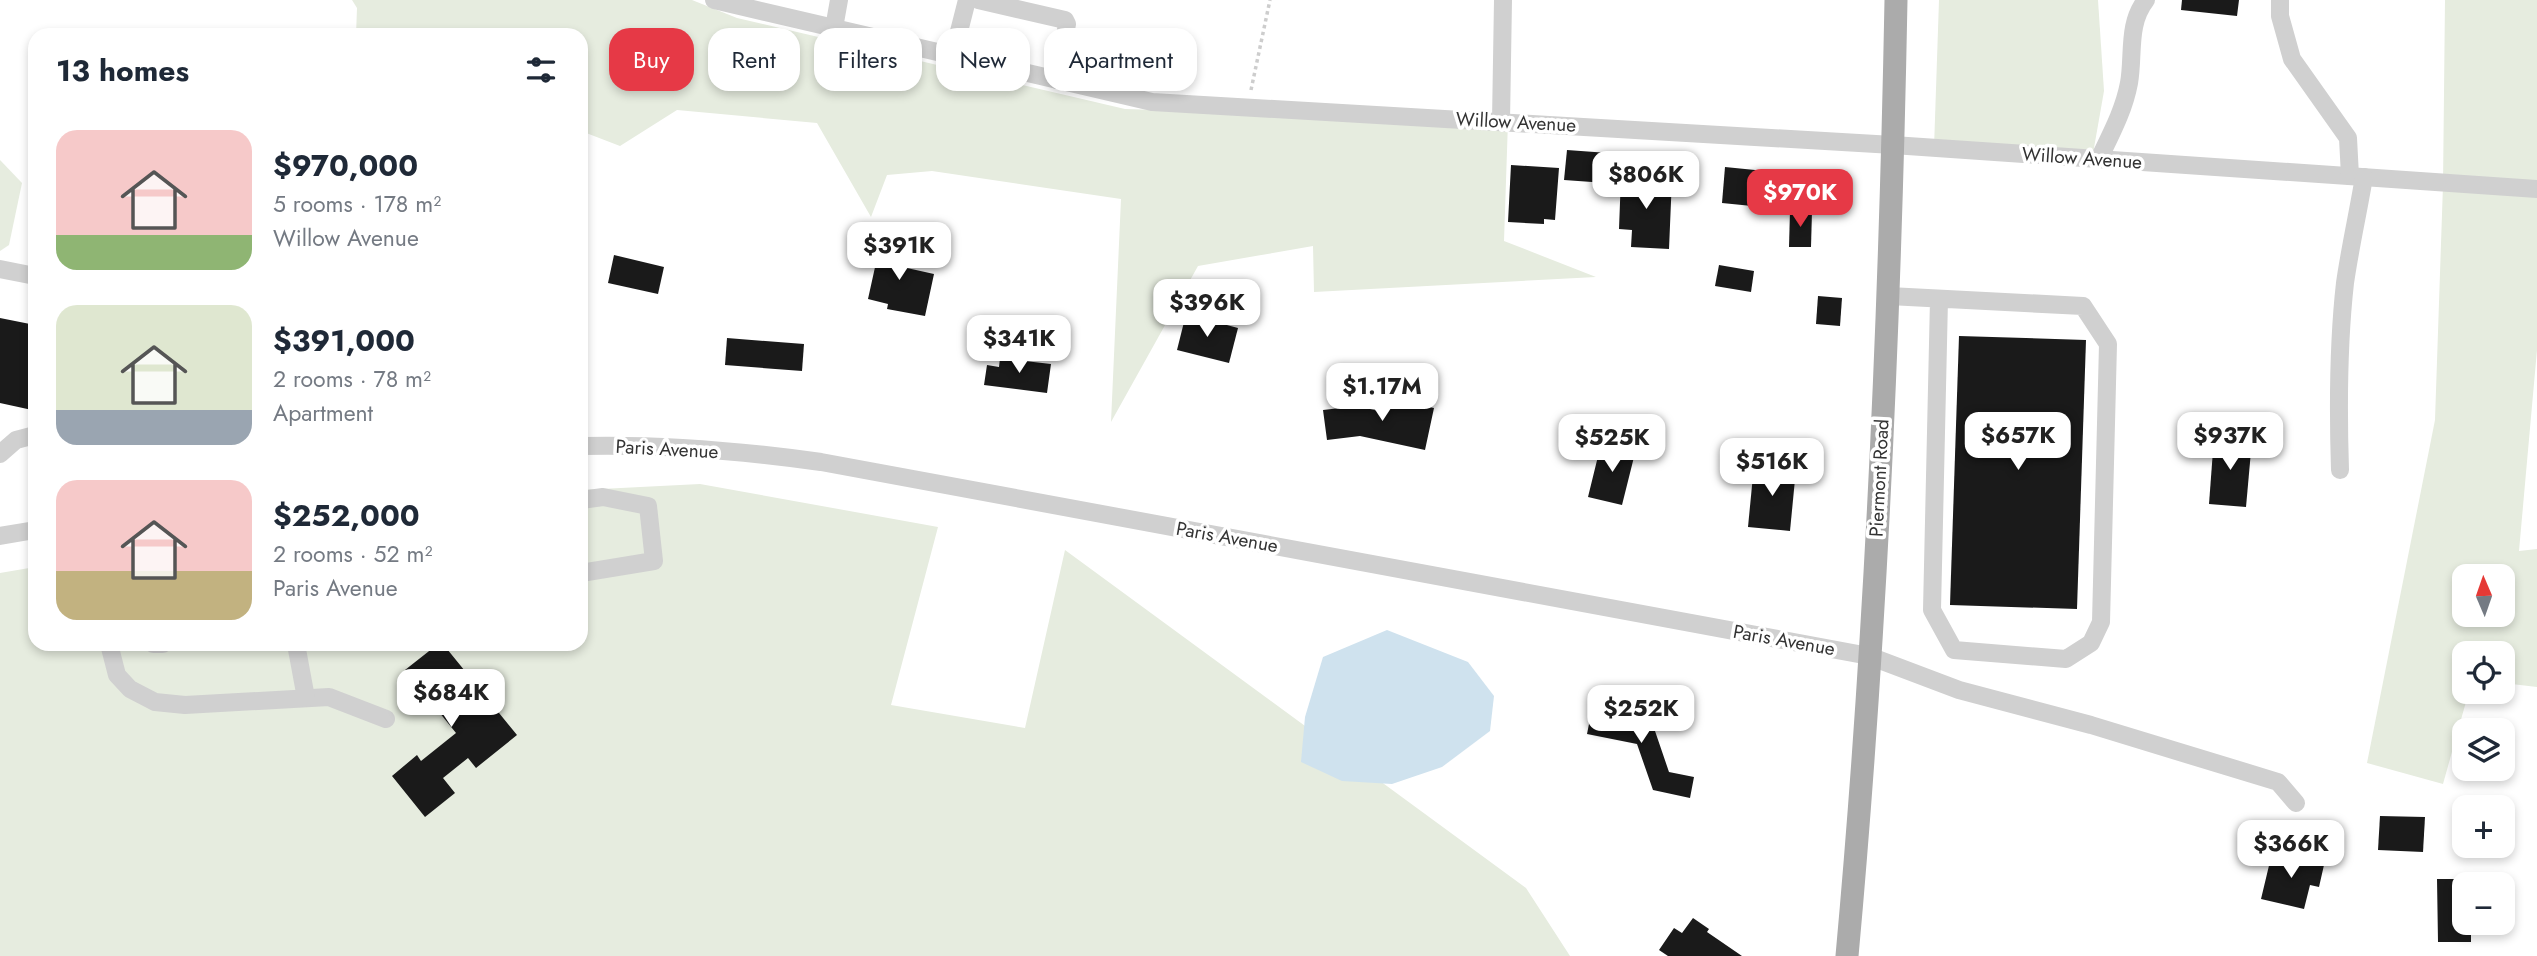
<!DOCTYPE html>
<meta charset="utf-8">
<style>
body{margin:0;font-family:Jost,sans-serif;background:#f2f2f3;color:#1f2937;height:100vh;display:flex;flex-direction:column;font-size:26px;white-space:nowrap}
*{box-sizing:border-box;margin:0}
p{font-size:23px;color:#747a83}
.icon{flex:none;width:38px;height:38px;fill:none;stroke:currentColor;stroke-width:2;stroke-linecap:round;stroke-linejoin:round}
.map{position:relative;flex:1;overflow:hidden}
.sheet{position:absolute;left:28px;top:28px;width:560px;height:623px;display:flex;flex-direction:column;background:#fff;border-radius:21px;box-shadow:0 4px 10px #0003}
.sheet>*{flex:none}
.banner{position:absolute;left:609px;top:28px;width:665px;height:63px;display:flex;gap:14px}
.needle{width:46px;rotate:358deg}
.controls{position:absolute;left:2452px;top:564px;display:grid;gap:14px}
.controls a{display:grid;place-items:center;width:63px;height:63px;border-radius:14px;background:#fff;box-shadow:0 4px 10px #0003;font-size:35px}
.price{position:absolute;translate:-50% -60px;padding:0 16px;border-radius:14px;background:#fff;color:#222;font-size:23px;line-height:46px;filter:drop-shadow(0 2px 4px #0008)}
.price::after{content:'';position:absolute;left:50%;top:42px;width:21px;height:16px;margin-left:-10px;background:inherit;clip-path:polygon(0 0,100% 0,50% 100%)}
.price.selected{background:#e63946;color:#fff}
ul{padding:0;list-style:none}
li{display:flex;align-items:center;gap:21px;height:175px;padding:0 28px}
li span{display:grid;place-items:center;flex:none;width:196px;height:140px;border-radius:21px;color:#555}
li>.icon{margin-inline-start:auto}
span .icon{width:84px;height:84px;fill:#fffc;stroke-width:1}
li b{font-size:30px}
h2{display:flex;justify-content:space-between;align-items:center;height:84px;padding:0 28px;font-size:30px}
.pill{padding:0 24px;border-radius:21px;background:#fff;box-shadow:0 4px 10px #0003;font-size:24px;line-height:63px}
.pill.selected{background:#e63946;color:#fff}
.map>svg:first-child{display:block}
.green{fill:#e6ecdf;fill-rule:evenodd}
.water{fill:#cfe2ee}
.building{fill:#1a1a1a}
.lines{fill:none;stroke-linecap:round;stroke-linejoin:round}
.path{stroke:#cdcdcd;stroke-width:3.5;stroke-dasharray:3.5 3.5;stroke-linecap:butt}
.minor{stroke:#d0d0d0;stroke-width:18}
.major{stroke:#ababab;stroke-width:23}
.labels{text-anchor:middle;dominant-baseline:central;stroke-width:7;stroke-linejoin:round;paint-order:stroke}
.street-label{font-size:19px;fill:#333;stroke:#fff}
</style>
<div class="map">
<svg width="2537" height="956" viewBox="0 0 2537 956">
<rect width="100%" height="100%" fill="#fff"/>
<!-- green -->
<g class="green">
<path d="M352 0H692L737 18 1125 109 1508 121 1504 241 1596 277 1314 292 1313 246 1198 266 1111 422 1121 199 932 171 887 175 871 217 817 123 677 110 620 146 581 131V35H356L357 8Z"/>
<path d="M1939 0H2098L2104 91 2091 165 1934 148Z"/>
<path d="M2445 0H2537V350L2519 551 2537 549V687L2503 683 2502 653H2464V691H2469L2443 784 2367 763 2435 420 2443 185ZM2464 576H2502V614H2464Z"/>
<path d="M0 160 22 183 9 245 0 251Z"/>
<path d="M700 484 938 527 891 705 1025 728 1065 550 1526 888 1570 956H0V573L35 567V644H581V490Z"/>
</g>
<!-- water -->
<path class="water" d="M1387 630 1468 662 1494 696 1490 731 1442 767 1392 784 1342 781 1301 762 1305 717 1323 657Z"/>
<!-- building -->
<g class="building">
<path d="M2182 0H2239L2237 16 2181 10Z"/>
<path d="M1567 150 1622 154 1620 184 1564 180Z"/>
<path d="M1511 165 1559 168 1555 220 1544 219V224L1508 222Z"/>
<path d="M1725 167 1765 171 1762 207 1722 203Z"/>
<path d="M1621 176 1672 178 1669 249 1631 247 1632 230 1619 229Z"/>
<path d="M1790 211H1812L1811 247H1789Z"/>
<path d="M881 240 903 244 898 266 934 274 925 316 887 309 888 304 868 299Z"/>
<path d="M614 255 664 267 658 294 608 283Z"/>
<path d="M1719 265 1754 271 1751 292 1715 286Z"/>
<path d="M1818 296 1842 298 1840 326 1816 324Z"/>
<path d="M1186 314 1238 328 1229 363 1177 350Z"/>
<path d="M0 318 35 325V395L32 410 0 403Z"/>
<path d="M1959 336 2086 340 2077 609 1950 605Z"/>
<path d="M727 338 804 344 802 371 725 365Z"/>
<path d="M1000 358 1051 364 1047 393 984 385 987 365 999 367Z"/>
<path d="M1386 398 1434 408 1425 450 1360 436 1327 440 1323 410 1357 406 1383 412Z"/>
<path d="M2214 437 2252 440 2246 507 2209 504Z"/>
<path d="M1613 443 1636 449 1622 505 1588 497 1600 448 1612 450Z"/>
<path d="M1754 465 1796 469 1790 531 1748 527Z"/>
<path d="M438 644H443L517 735 476 768 468 758 443 778 455 793 425 817 392 776 417 755 421 761 456 733 405 670Z"/>
<path d="M1593 704 1615 709 1614 712 1640 717 1651 705 1666 718 1655 731 1669 772 1694 777 1690 798 1653 790 1637 744 1587 734Z"/>
<path d="M2380 816 2425 817 2423 852 2378 850Z"/>
<path d="M2272 853 2324 865 2319 887 2310 885 2304 909 2261 899Z"/>
<path d="M2437 879H2464V922H2471V942H2438Z"/>
<path d="M1693 918 1709 929 1707 932 1742 956H1668L1659 950 1674 928 1682 933Z"/>
</g>
<g class="lines">
<!-- path -->
<path class="path" d="M1251 90 1270 0"/>
<!-- minor -->
<g class="minor">
<path d="M714 0 1152 102 1893 145 2537 189"/>
<path d="M978 0 1065 20 1067 24 1057 80"/>
<path d="M2280 0V16L2292 59 2348 138 2350 176"/>
<path d="M834 28 839 0"/>
<path d="M953 55 967 0"/>
<path d="M1501 121 1503 0"/>
<path d="M2099 159C2111 134 2124 110 2129 83 2134 55 2127 24 2146 0"/>
<path d="M0 269 35 276"/>
<path d="M1889 296 2083 306 2108 344 2101 622 2091 643 2066 659 1954 650 1932 610 1939 299"/>
<path d="M581 446C660 444 742 451 821 462L1869 656 1959 690 2091 725 2278 782 2296 803"/>
<path d="M0 454 16 440 35 435"/>
<path d="M2340 470C2338 408 2338 345 2345 283 2350 248 2358 213 2364 177"/>
<path d="M581 500 603 497 648 506 654 561 581 573"/>
<path d="M0 536 35 530"/>
<path d="M109 644 117 675 130 689 155 702 185 705 329 697 386 719"/>
<path d="M153 644H163"/>
<path d="M296 644 306 698"/>
</g>
<!-- major -->
<path class="major" d="M1847 956C1876 638 1890 319 1896 0"/>
</g>
<g class="labels">
<!-- street labels -->
<g class="street-label">
<text transform="translate(1516 122) rotate(3)">Willow Avenue</text>
<text transform="translate(2082 158) rotate(4)">Willow Avenue</text>
<text transform="translate(667 449) rotate(3)">Paris Avenue</text>
<text transform="translate(1879 478) rotate(-87)">Piermont Road</text>
<text transform="translate(1227 537) rotate(10)">Paris Avenue</text>
<text transform="translate(1784 640) rotate(10)">Paris Avenue</text>
</g>
</g>
</svg>
<div class="controls">
<a><svg class="needle" viewBox="-14 -14 28 28"><path d="M0-13l5 13h-10z" fill="#e53935"/><path d="M0 13l5-13h-10z" fill="#747a83"/></svg></a>
<a><svg class="icon" aria-label="locate" viewBox="0 0 24 24"><circle cx="12" cy="12" r="6"/><path d="M12 2v4M12 18v4M2 12h4M18 12h4"/></svg></a>
<a><svg class="icon" aria-label="layers" viewBox="0 0 24 24"><path d="M12 4l9 5-9 5-9-5zM3 14l9 5 9-5"/></svg></a>
<a>+</a>
<a>−</a>
</div>
<b class="price" style="left:1646px;top:211px">$806K</b>
<b class="price selected" style="left:1800px;top:229px">$970K</b>
<b class="price" style="left:899px;top:282px">$391K</b>
<b class="price" style="left:1207px;top:339px">$396K</b>
<b class="price" style="left:1019px;top:375px">$341K</b>
<b class="price" style="left:1382px;top:423px">$1.17M</b>
<b class="price" style="left:2018px;top:472px">$657K</b>
<b class="price" style="left:2230px;top:472px">$937K</b>
<b class="price" style="left:1612px;top:474px">$525K</b>
<b class="price" style="left:1772px;top:498px">$516K</b>
<b class="price" style="left:451px;top:729px">$684K</b>
<b class="price" style="left:1641px;top:745px">$252K</b>
<b class="price" style="left:2291px;top:880px">$366K</b>
<div class="banner">
<a class="pill selected">Buy</a>
<a class="pill">Rent</a>
<a class="pill">Filters</a>
<a class="pill">New</a>
<a class="pill">Apartment</a>
</div>
<section class="sheet">
<h2>13 homes<svg class="icon" aria-label="filters" viewBox="0 0 24 24"><path d="M4 7h16M4 17h16"/><circle cx="9" cy="7" r="2"/><circle cx="15" cy="17" r="2"/></svg></h2>
<ul>
<li><span style="background:linear-gradient(#f6c9c9 75%,#8fb573 0)"><svg class="icon" aria-label="home" viewBox="0 0 24 24"><path d="M3 11l9-7 9 7M6 9v11h12V9"/></svg></span><div><b>$970,000</b><p>5 rooms · 178 m²</p><p>Willow Avenue</p></div></li>
<li><span style="background:linear-gradient(#dfe7d0 75%,#9aa5b1 0)"><svg class="icon" aria-label="home" viewBox="0 0 24 24"><path d="M3 11l9-7 9 7M6 9v11h12V9"/></svg></span><div><b>$391,000</b><p>2 rooms · 78 m²</p><p>Apartment</p></div></li>
<li><span style="background:linear-gradient(#f6c9c9 65%,#c2b280 0)"><svg class="icon" aria-label="home" viewBox="0 0 24 24"><path d="M3 11l9-7 9 7M6 9v11h12V9"/></svg></span><div><b>$252,000</b><p>2 rooms · 52 m²</p><p>Paris Avenue</p></div></li>
</ul>
</section>
</div>
